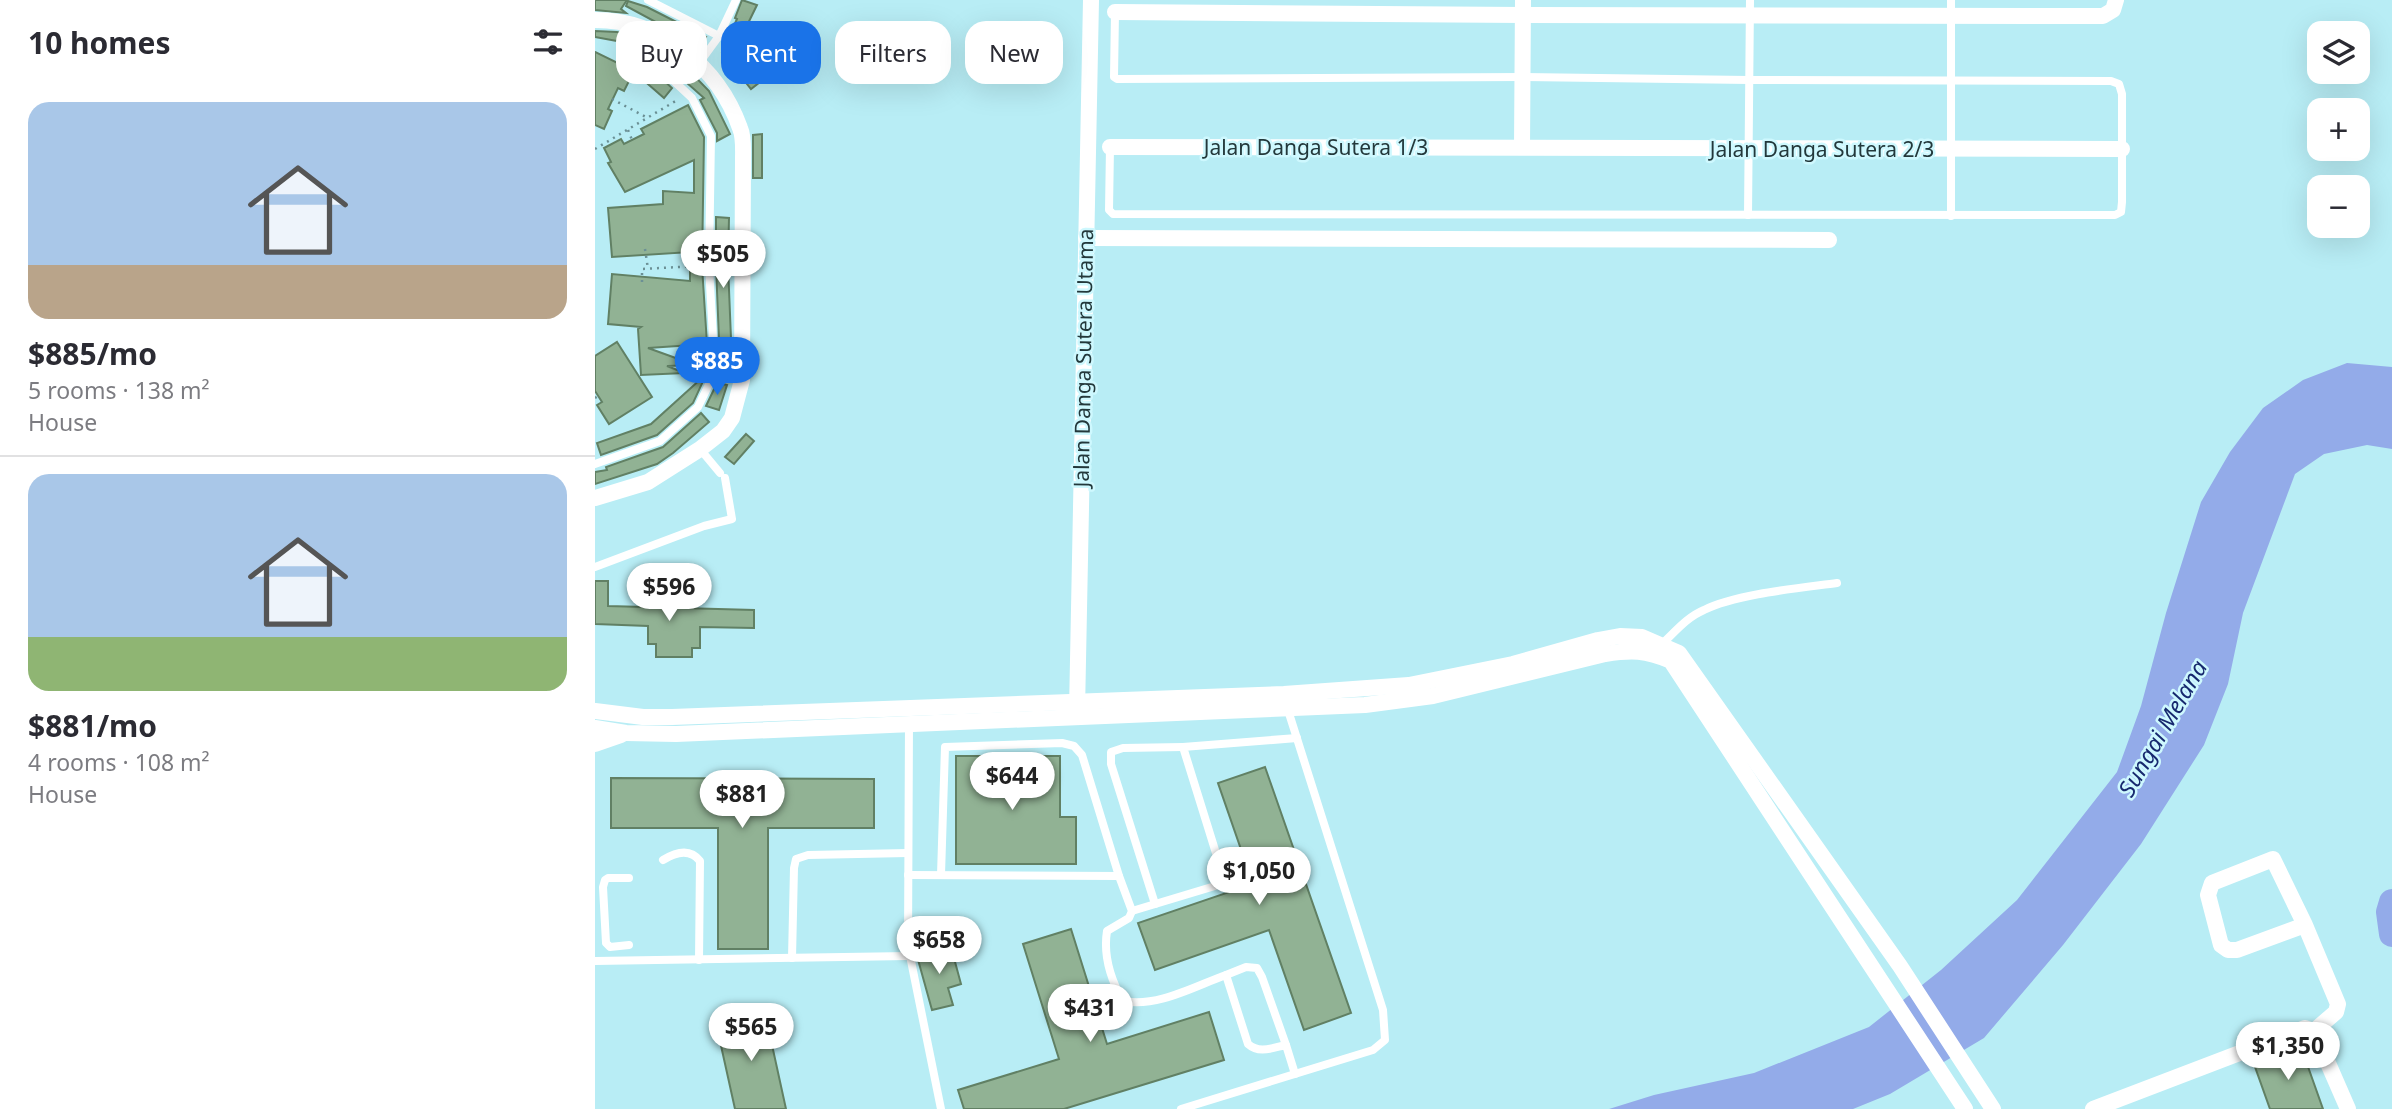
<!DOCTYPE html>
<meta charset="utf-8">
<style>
body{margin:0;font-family:"Noto Sans",sans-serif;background:#f7f7f7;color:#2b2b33;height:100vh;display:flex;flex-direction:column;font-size:26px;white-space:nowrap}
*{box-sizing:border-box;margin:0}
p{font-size:23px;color:#7c7c81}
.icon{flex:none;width:38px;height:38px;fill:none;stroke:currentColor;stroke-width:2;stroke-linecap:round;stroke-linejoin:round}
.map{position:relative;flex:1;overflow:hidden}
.panel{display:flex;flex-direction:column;background:#fff;width:595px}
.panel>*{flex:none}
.guide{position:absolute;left:21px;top:21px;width:665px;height:63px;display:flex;gap:14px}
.buttons{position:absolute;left:1712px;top:21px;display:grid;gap:14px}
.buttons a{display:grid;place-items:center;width:63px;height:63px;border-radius:14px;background:#fff;box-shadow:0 7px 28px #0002;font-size:35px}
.price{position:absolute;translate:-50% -60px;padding:0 16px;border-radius:24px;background:#fff;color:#222;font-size:23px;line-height:46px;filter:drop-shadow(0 2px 4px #0008)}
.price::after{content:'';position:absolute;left:50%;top:42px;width:21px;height:16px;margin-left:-10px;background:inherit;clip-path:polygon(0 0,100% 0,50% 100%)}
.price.active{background:#1a73e8;color:#fff}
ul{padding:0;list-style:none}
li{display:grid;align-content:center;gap:14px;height:371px;padding:0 28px}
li+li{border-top:2px solid #e1e1e2}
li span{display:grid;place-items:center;height:217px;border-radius:21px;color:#555}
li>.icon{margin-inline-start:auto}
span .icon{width:126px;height:126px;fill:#fffc;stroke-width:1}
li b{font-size:30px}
h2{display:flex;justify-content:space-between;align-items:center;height:84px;padding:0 28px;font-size:30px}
.tag{padding:0 24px;border-radius:21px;background:#fff;box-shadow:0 7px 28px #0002;font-size:24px;line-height:63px}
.tag.active{background:#1a73e8;color:#fff}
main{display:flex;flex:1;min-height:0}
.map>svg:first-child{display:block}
.water{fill:#93abe9}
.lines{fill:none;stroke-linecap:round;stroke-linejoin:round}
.river{stroke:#93abe9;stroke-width:26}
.building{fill:#91b294;stroke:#618064;stroke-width:2}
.path{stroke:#6b9095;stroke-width:2.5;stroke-dasharray:2 5;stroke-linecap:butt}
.lane{stroke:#fff;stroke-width:8}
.street{stroke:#fff;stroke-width:16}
.labels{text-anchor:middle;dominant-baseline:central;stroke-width:5;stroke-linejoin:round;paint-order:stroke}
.street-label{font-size:21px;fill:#23383b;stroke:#cef8fe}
.water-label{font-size:23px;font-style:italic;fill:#17296f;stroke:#cef8fe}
</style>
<main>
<section class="panel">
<h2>10 homes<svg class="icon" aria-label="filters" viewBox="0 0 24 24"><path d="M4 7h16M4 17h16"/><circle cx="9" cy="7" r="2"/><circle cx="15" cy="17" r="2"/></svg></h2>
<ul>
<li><span style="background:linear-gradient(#a9c7e8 75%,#b9a48a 0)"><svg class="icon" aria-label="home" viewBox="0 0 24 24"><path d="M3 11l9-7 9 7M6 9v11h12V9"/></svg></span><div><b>$885/mo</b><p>5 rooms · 138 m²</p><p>House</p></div></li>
<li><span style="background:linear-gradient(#a9c7e8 75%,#8fb573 0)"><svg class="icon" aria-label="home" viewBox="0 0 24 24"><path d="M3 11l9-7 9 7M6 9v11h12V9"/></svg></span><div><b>$881/mo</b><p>4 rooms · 108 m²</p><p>House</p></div></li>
</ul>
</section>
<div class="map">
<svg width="1797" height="1109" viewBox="0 0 1797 1109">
<rect width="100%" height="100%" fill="#b8edf5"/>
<!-- water -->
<path class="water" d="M1752 363 1797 367V449L1772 445 1729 454 1700 474 1648 613 1633 684 1609 745 1546 844 1468 945 1389 1038 1295 1094 1258 1109H1014L1059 1095 1159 1073 1274 1027 1346 970 1422 900 1522 772 1546 706 1571 613 1606 502 1635 452 1668 408 1708 380Z"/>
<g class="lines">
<!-- river -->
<path class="river" d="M1797 902 1794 912 1797 934"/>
</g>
<!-- building -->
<g class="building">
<path d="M0 0H32L26 9 31 13 0 10Z"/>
<path d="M147 0 162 5 140 50 165 82 156 89 127 52 142 19 140 18Z"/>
<path d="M33 1 52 7 111 37 105 46 31 6Z"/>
<path d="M0 31 22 32 44 38 83 59 114 91 135 134 122 141V133L105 100 109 98 57 52 38 44 0 37Z"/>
<path d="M0 52 39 71 29 91 23 88 13 109 17 111 9 129 0 125Z"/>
<path d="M48 61 77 88 69 98 39 72Z"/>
<path d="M93 105 109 137 107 266 112 344 53 348 100 365 72 366 90 373 46 375 43 329 46 327 13 324 17 274 95 281V252L17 257 13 208 68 204V191L99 193V160L30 192 13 163 16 162 9 148 26 139 29 144 49 134 46 129Z"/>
<path d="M167 134V178H158V135Z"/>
<path d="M121 217 134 218 133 265 137 363 125 364 121 266Z"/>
<path d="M22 342 57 397 14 424 2 405 7 402 0 391V356Z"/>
<path d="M108 377H110L98 403 62 435 6 455 2 443 56 424Z"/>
<path d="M122 383 132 385 124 410 111 406Z"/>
<path d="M106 413 114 422 78 453 62 464 0 484V472L12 470 11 467 68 447Z"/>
<path d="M151 434 159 441 139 464 130 457Z"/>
<path d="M0 581H13V606L159 610V628L105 627V648H97V657H61V644H53V626L0 624Z"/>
<path d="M361 756H465V817H481V864H361Z"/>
<path d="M670 767 756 1013 709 1030 674 930 560 970 543 923 658 884 623 783Z"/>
<path d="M16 778 279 779V828H173V949H123V828H16Z"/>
<path d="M476 929 512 1044 614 1012 629 1060 469 1109H369L363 1090 464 1059 428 944Z"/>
<path d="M356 947 366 984 353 988 358 1005 337 1010 322 956Z"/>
<path d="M170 1013 191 1109H140L121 1023Z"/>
<path d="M1706 1047 1728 1109H1675L1659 1064Z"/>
</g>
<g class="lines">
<!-- path -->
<g class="path">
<path d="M17 99 51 117"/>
<path d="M33 130 37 140"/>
<path d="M0 149 84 99"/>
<path d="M50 249 53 269"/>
<path d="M47 282V269L104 266"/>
<path d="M0 398 3 396"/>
</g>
<!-- lane -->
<g class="lane">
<path d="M53 0 124 36"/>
<path d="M105 62 124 36 141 0"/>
<path d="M515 147 514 210 518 214 1520 215 1526 212 1527 202V94L1524 84 1516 81 1154 80 928 77 522 79 519 77 520 12"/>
<path d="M1153 215 1155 0"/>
<path d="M1356 216V0"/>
<path d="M118 376 147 380"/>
<path d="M105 449 125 473"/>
<path d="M0 464 65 441 103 407 118 376 119 356 114 266 116 136 97 98 53 57"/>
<path d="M0 567 109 526 137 519 130 478"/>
<path d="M1067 644C1080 632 1092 617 1109 610 1141 594 1205 588 1242 583"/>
<path d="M314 723 313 946 346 1109"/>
<path d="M68 860C81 852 95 848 105 861L104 960"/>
<path d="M313 875 524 876 537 911 534 918 512 931C508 956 516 980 528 1001 562 1008 600 986 631 975L653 1044C664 1054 677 1048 691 1045L700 1074"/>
<path d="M346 875 350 747 467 743 479 746 487 755 524 876"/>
<path d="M560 904 516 764V752L528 748 588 747"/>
<path d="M537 911 620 886 625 879V866L588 747 702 738"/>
<path d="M34 945 15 947 11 943 8 887 10 880 13 878H34"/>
<path d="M197 958 199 868 201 859 213 855 313 853"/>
<path d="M0 961 314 956"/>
<path d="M631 975 651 967 662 968 667 977 691 1045"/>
<path d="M586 1109 778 1050 790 1040 788 1010 692 707"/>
</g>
<!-- street -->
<g class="street">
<path d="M520 12 928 15 1508 16 1518 10 1521 0"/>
<path d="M0 20C66 20 123 66 145 128 149 137 148 149 148 160L147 380 137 418 128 431 105 449 53 482 0 498"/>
<path d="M515 147 1527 149"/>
<path d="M927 147 928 0"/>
<path d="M491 238 1234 240"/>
<path d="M0 711 48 717H77L689 694 814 685 918 664 1003 640 1025 636 1047 637 1084 653 1305 966 1398 1109"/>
<path d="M482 711 496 0"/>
<path d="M0 728 31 733 81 734 770 705 838 696 1010 654C1037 650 1050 650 1076 661L1370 1109"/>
<path d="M0 744 26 735"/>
<path d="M1710 925 1642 950H1633L1626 945 1613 895 1617 883 1678 859 1710 925 1743 1004 1741 1012 1719 1031"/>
<path d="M1719 1031 1753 1109"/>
<path d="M1498 1109 1710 1028 1719 1031"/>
</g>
</g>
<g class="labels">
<!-- street labels -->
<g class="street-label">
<text x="721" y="147">Jalan Danga Sutera 1/3</text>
<text x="1227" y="149">Jalan Danga Sutera 2/3</text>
<text transform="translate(488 358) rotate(-89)">Jalan Danga Sutera Utama</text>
</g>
<!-- water labels -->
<g class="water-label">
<text transform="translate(1567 728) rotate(-60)">Sungai Melana</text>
</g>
</g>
</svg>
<div class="buttons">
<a><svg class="icon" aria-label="layers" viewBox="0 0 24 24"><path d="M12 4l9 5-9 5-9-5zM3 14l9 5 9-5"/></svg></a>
<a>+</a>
<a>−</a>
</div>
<b class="price" style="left:128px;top:290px">$505</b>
<b class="price active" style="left:122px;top:397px">$885</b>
<b class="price" style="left:74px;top:623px">$596</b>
<b class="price" style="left:417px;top:812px">$644</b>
<b class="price" style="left:147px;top:830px">$881</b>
<b class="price" style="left:664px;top:907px">$1,050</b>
<b class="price" style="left:344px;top:976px">$658</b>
<b class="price" style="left:495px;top:1044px">$431</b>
<b class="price" style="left:156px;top:1063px">$565</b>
<b class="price" style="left:1693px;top:1082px">$1,350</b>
<div class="guide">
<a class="tag">Buy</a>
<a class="tag active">Rent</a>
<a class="tag">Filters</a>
<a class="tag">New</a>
</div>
</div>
</main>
